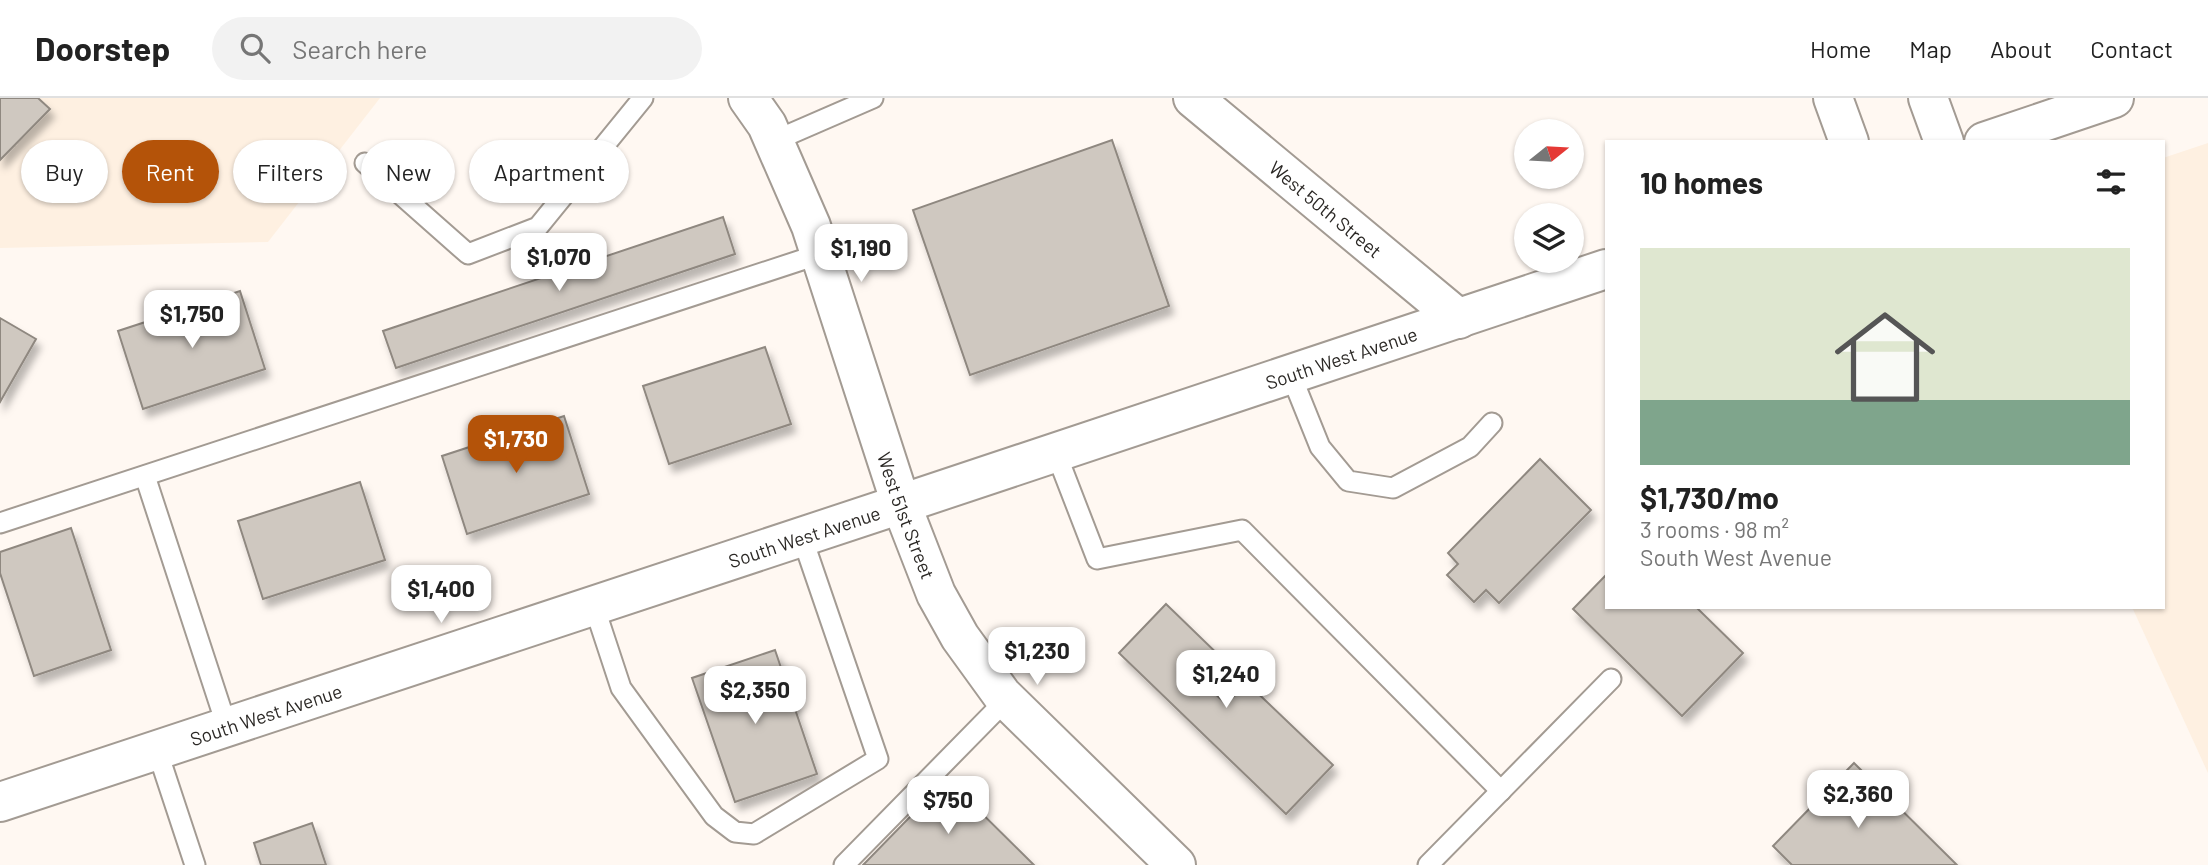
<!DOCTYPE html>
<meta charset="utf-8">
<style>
body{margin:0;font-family:Barlow,sans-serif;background:#f2f2f2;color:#222;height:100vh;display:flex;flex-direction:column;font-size:26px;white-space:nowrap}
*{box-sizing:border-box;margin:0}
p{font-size:23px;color:#767676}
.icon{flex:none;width:38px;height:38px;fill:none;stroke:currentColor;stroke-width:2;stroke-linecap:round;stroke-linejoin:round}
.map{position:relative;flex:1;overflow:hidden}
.side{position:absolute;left:1605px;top:42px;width:560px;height:469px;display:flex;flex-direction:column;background:#fff;border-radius:0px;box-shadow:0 2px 5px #0004}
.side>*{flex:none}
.top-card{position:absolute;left:21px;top:42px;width:665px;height:63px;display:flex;gap:14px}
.needle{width:46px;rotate:72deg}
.tools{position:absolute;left:1514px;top:21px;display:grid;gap:14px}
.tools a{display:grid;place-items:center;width:70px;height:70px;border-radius:50%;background:#fff;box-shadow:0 2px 5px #0004;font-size:35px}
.price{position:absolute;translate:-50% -60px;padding:0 16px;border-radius:14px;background:#fff;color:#222;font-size:23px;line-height:46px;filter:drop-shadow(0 2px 4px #0008)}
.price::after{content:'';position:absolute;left:50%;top:42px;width:21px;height:16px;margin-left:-10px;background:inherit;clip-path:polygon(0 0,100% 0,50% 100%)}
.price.on{background:#b45309;color:#fff}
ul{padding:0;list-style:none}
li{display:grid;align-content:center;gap:14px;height:371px;padding:0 35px}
li span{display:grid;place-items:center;height:217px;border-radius:0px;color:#555}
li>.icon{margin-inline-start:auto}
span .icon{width:126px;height:126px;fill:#fffc;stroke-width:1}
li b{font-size:30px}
h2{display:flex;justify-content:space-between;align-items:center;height:84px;padding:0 35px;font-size:30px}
.chip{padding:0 24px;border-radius:32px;background:#fff;box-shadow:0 2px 5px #0004;font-size:24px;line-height:63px}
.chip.on{background:#b45309;color:#fff}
header{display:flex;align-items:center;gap:42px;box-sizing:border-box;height:98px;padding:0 35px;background:#fff;border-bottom:2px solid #e0e0e0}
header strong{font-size:33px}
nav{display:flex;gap:38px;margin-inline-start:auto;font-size:24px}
.search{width:490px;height:63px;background:#f2f2f2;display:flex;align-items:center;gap:18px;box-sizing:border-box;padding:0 24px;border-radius:38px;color:#767676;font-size:26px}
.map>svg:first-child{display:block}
.built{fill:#fef0e1}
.building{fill:#cfc8c0;stroke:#8f8880;stroke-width:2;filter:url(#shadow)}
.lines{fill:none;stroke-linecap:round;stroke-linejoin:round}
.service-casing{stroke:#a39b93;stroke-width:23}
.minor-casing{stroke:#a39b93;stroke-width:42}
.tertiary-casing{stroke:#a39b93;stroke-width:42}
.service{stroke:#fff;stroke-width:19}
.minor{stroke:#fff;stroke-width:38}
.tertiary{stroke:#fff;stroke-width:38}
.labels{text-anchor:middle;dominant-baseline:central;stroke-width:5;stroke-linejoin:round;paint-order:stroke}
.street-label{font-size:19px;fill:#2b2825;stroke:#fff}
</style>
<header>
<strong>Doorstep</strong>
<div class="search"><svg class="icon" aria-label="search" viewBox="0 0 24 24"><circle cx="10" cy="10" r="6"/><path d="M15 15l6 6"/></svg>Search here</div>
<nav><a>Home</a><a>Map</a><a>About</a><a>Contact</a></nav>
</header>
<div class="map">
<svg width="2208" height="767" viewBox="0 0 2208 767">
<defs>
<filter id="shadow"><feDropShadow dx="4.5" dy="8" stdDeviation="3.5" flood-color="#0004"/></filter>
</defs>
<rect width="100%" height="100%" fill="#fff8f2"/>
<!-- built -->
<g class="built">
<path d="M0 0H380L268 144 0 150Z"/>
<path d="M2208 45V675L2132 509H2163V60Z"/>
</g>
<!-- building -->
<g class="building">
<path d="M0 0H38L50 11 0 62Z"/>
<path d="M1112 42 1169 208 970 277 913 112Z"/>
<path d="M723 119 735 156 396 270 383 233Z"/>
<path d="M240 193 265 271 143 311 118 233Z"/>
<path d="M0 220 36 241 0 304Z"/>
<path d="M765 249 791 326 669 366 643 288Z"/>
<path d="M564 318 589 396 467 436 442 358Z"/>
<path d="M1540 361 1591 412 1499 505 1486 492 1474 504 1447 477 1458 466 1448 455Z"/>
<path d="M360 384 385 462 263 501 238 423Z"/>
<path d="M71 430 111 552 34 578 0 475V454Z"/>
<path d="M1606 477V509H1696L1743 555 1682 618 1573 511Z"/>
<path d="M1166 506 1230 568 1209 590 1226 606 1247 585 1333 667 1286 716 1119 555Z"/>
<path d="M775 552 817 676 735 704 692 580Z"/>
<path d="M1854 665 1957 767H1792L1773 748Z"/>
<path d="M947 681 1034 767H863Z"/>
<path d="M312 725 326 767H261L254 745Z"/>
</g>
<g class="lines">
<defs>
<g id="service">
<path d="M774 43 873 0"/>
<path d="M365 65 468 156 538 129 643 0"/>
<path d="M1291 277 1320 349 1348 383 1393 390 1470 349 1492 325"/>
<path d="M1056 355 1097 461 1242 432 1501 693"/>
<path d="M145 378 227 629"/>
<path d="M0 425 820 156"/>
<path d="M594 508 621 590 714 718 735 734 754 736 878 661 802 439"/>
<path d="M157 652 195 767"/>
<path d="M844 767 1007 601"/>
<path d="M1428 767 1611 581"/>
</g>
<g id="minor">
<path id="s1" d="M1193 0 1459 221"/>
<path id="s2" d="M0 704 901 406"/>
</g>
<g id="tertiary">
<path id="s3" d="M748 0 767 27 811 128 901 406 936 496 960 539 1002 597 1176 767"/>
<path d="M1833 0 1849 44"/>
<path d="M1928 0 1944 44"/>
<path d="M1984 44 2114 0"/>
<path id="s4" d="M901 406 1606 171"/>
</g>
</defs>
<!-- service casing -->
<use href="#service" class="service-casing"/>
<!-- minor casing -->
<use href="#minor" class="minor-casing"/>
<!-- tertiary casing -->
<use href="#tertiary" class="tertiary-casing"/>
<!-- service -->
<use href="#service" class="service"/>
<!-- minor -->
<use href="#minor" class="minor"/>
<!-- tertiary -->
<use href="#tertiary" class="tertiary"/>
</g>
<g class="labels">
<!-- street labels -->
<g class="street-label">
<text stroke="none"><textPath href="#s1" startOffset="173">West 50th Street</textPath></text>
<text stroke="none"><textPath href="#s4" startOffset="464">South West Avenue</textPath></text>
<text stroke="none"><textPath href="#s3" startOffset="448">West 51st Street</textPath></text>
<text stroke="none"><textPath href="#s2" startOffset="847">South West Avenue</textPath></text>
<text stroke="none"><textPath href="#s2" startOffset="280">South West Avenue</textPath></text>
</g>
</g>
</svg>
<div class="tools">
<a><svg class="needle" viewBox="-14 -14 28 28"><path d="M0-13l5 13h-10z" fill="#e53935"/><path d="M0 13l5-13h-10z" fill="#767676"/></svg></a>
<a><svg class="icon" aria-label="layers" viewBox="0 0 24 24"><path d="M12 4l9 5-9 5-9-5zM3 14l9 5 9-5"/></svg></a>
</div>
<b class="price" style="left:861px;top:186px">$1,190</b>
<b class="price" style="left:559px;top:195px">$1,070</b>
<b class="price" style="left:192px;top:252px">$1,750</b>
<b class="price on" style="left:516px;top:377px">$1,730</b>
<b class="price" style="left:441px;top:527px">$1,400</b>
<b class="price" style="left:1037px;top:589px">$1,230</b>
<b class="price" style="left:1226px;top:612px">$1,240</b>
<b class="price" style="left:755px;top:628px">$2,350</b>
<b class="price" style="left:1858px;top:732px">$2,360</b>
<b class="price" style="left:948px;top:738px">$750</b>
<div class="top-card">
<a class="chip">Buy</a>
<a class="chip on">Rent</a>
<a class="chip">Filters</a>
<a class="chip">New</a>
<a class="chip">Apartment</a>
</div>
<section class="side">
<h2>10 homes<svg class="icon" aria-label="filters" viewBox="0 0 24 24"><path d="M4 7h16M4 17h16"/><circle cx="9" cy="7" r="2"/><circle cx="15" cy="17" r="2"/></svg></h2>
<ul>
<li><span style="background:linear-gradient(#dfe7d0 70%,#7fa58c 0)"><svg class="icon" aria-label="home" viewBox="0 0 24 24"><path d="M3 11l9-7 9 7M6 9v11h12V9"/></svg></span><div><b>$1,730/mo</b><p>3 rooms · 98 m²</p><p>South West Avenue</p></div></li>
</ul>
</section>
</div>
